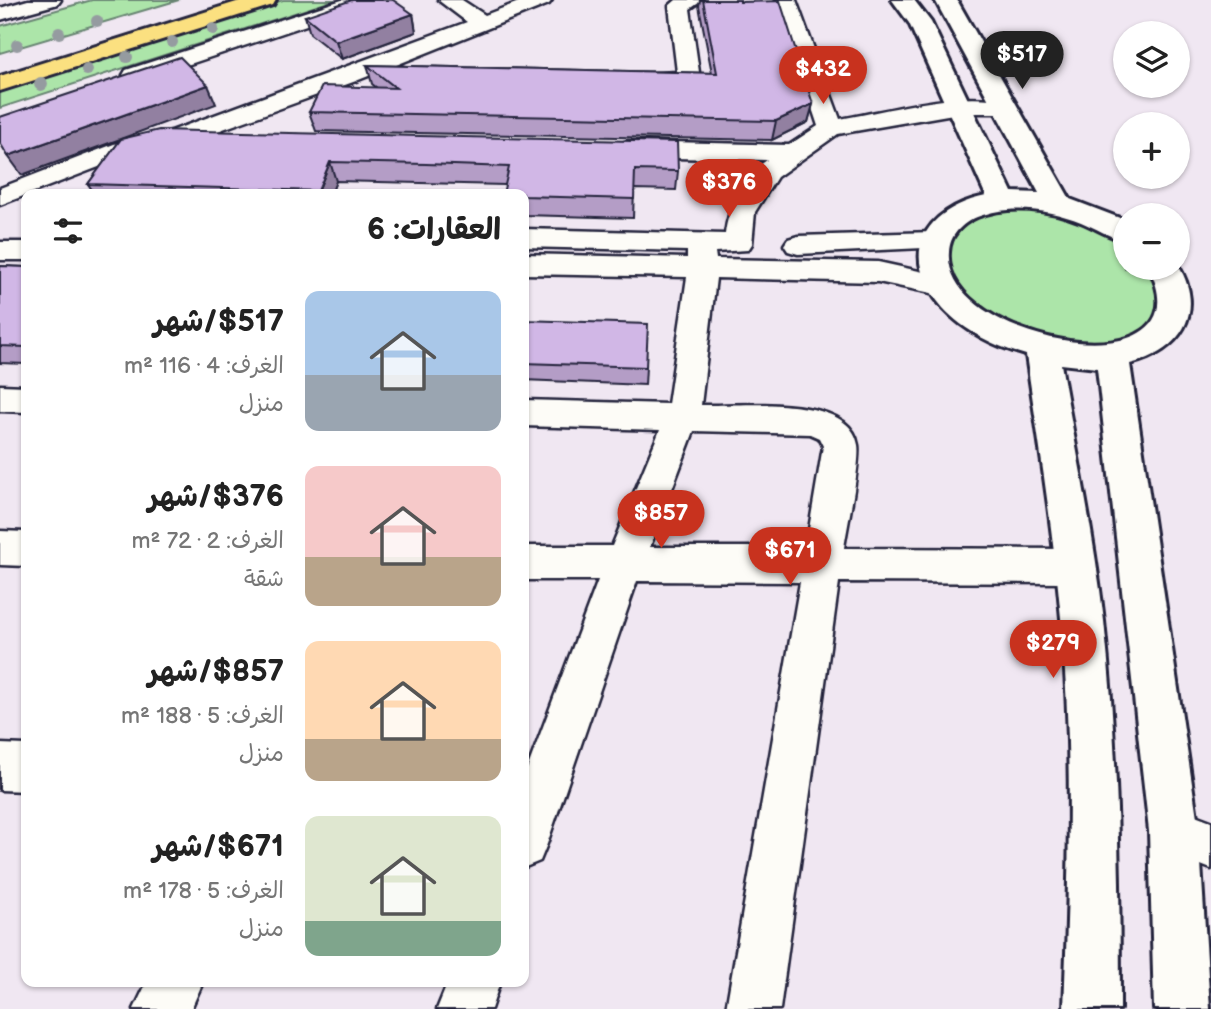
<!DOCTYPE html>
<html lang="ar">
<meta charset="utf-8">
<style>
body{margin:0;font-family:"Balsamiq Sans","Playpen Sans Arabic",sans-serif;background:#f6f6f6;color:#222;direction:rtl;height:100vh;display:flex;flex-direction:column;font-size:26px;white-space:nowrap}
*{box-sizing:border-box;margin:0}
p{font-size:23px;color:#767676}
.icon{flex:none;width:38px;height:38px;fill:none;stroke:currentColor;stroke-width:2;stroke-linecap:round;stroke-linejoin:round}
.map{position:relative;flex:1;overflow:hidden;direction:ltr}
.panel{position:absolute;left:21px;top:189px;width:508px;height:798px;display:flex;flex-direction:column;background:#fff;border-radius:14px;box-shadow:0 2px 5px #0004;direction:rtl}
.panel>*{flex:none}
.tools{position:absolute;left:1113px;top:21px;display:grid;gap:14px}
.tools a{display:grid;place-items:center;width:77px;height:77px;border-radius:50%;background:#fff;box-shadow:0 2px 5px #0004;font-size:35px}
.price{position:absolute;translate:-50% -60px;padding:0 16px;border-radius:24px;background:#c8321e;color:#fff;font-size:23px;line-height:46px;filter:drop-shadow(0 2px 4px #0008)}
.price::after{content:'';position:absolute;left:50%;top:42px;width:21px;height:16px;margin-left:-10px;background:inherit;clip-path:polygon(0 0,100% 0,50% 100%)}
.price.selected{background:#222;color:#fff}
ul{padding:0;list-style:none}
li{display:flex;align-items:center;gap:21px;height:175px;padding:0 28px}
li span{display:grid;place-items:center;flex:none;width:196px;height:140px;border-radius:14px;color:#555}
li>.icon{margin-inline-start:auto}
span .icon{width:84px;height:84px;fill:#fffc;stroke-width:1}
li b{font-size:30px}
h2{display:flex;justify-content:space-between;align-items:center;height:84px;padding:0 28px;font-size:30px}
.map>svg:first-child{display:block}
.green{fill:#ace5a9;stroke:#678472;stroke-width:2}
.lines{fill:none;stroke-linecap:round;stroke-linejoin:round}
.street-casing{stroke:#22223b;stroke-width:5}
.secondary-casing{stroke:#22223b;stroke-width:6}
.primary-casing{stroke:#22223b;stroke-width:6}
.street{fill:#fdfcf7;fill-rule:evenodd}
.secondary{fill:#fdfcf7;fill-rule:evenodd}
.primary{fill:#fbe080;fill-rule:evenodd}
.tree{fill:#959ba0}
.wall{fill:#b49dc6;stroke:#22223b;stroke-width:2}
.shaded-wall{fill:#9280a1;stroke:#22223b;stroke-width:2}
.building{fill:#d1b7e6;stroke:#22223b;stroke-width:2}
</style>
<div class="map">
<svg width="1211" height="1009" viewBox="0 0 1211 1009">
<rect width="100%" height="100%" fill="#f0e7f2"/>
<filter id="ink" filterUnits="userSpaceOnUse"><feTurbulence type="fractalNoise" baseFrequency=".0143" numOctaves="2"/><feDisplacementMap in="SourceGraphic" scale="14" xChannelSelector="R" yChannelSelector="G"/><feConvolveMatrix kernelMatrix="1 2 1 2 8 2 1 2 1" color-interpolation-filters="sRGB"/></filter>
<g filter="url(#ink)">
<!-- green -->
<g class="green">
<path d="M92 0H179L0 53V26Z"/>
<path d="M283 0H335L0 108V89Z"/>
<path d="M1008 209C1052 210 1087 220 1125 242V268H1150C1194 343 1094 349 1045 339 1018 334 990 316 971 298 957 284 947 272 948 252 949 222 983 214 1008 209Z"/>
</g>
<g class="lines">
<defs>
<g id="street">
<path d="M28 0H61L58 4 0 20V8Z"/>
<path d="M342 0H372L369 4 142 80 134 82 123 75 126 70Z"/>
<path d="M438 0H462L485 15 524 0H552L549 4 356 81 187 142 130 155 0 205V188L114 144 171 131 467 22Z"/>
<path d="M676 0H703L690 9 700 79 689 86 638 84 635 79 638 74 677 72 669 6Z"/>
<path d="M776 0H796L840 119C895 110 958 89 1013 103L1017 108 1013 113H959L838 134 777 177 755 212 752 244 748 250 715 252 716 259 878 262 951 278 956 285 951 292 941 295 878 282 716 278 701 405C740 406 850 393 858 445 861 462 847 527 844 548L1077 549 1091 554 1096 566 1091 578 1077 583 839 582 780 1009H726L800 582 637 581 547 844 540 861 523 868V780L598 580H523V546H612L660 430 523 426V400L668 404 687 277 523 274V254L687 258V251L523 247V229L725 234C728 207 744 176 767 160L627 157 618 154 614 149 618 144 627 141 789 145 818 126ZM694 431 810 434 819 438 823 446 806 547H650Z"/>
<path d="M934 232 944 235 948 241 944 247 798 254 788 251 784 245 788 239 798 236Z"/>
<rect x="0" y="242" width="26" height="18"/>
<path d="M0 385 26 386V412L0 411Z"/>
<path d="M0 531 26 532V566L0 565Z"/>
<path d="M0 744 26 745V791L0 790Z"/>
<path d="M1174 807 1211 821V869L1157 848 1150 831 1157 814Z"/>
<path d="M147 982H203L191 1009H134Z"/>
<path d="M448 982H500L491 1009H437Z"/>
</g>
<path id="secondary" d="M892 0H914L931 22 1012 192 1039 193 935 0H957L1070 199 1125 220V241C1109 237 1096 228 1081 222 1049 209 1010 204 977 217 961 224 950 235 949 252 941 344 1211 392 1149 268L1178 265C1207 312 1180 352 1130 364L1199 831 1210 1009H1154L1149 831 1097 368 1061 364C1076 450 1094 535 1104 621 1118 750 1120 880 1120 1009H1064C1069 879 1073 748 1061 618 1053 530 1039 443 1026 355 996 347 964 331 943 308 897 256 923 209 986 196L909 23Z"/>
<path id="primary" d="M243 0H276L273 5 0 91V76Z"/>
</defs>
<!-- street casing -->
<use href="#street" class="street-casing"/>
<!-- secondary casing -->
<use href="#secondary" class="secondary-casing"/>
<!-- primary casing -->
<use href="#primary" class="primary-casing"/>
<!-- street -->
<use href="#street" class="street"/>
<!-- secondary -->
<use href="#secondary" class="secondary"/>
<!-- primary -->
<use href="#primary" class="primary"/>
</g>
<!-- trees -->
<g class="tree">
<circle cx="97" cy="21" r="6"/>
<circle cx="213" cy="29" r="6"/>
<circle cx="59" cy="33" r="6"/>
<circle cx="172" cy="42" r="6"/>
<circle cx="17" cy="45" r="6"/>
<circle cx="127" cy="57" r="6"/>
<circle cx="87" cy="70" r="6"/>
<circle cx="41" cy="84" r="7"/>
</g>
<!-- wall -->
<g class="wall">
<path d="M700 0H740L813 104 808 122 772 140 316 131 309 112 377 88 372 84 367 65 712 73 699 6Z"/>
<path d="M413 14 416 32 342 59 310 34 305 16Z"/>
<path d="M121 139 678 171 676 190 634 189 633 218 523 215V194L505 185 336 181 331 194H95L88 184Z"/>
<path d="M0 266 26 267V364L0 363Z"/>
<path d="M523 320 646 367 645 385 523 380Z"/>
</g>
<!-- shaded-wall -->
<g class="shaded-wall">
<path d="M413 14 416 32 342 59 336 41Z"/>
<path d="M208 85 216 104 22 175 8 156Z"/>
<path d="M813 104 808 122 772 140 776 121Z"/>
<path d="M330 162 336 181 331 194H319L318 191Z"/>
</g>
<!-- building -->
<g class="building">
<path d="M352 0H393L413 14 336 41 305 16Z"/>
<path d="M703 0H740V2L780 1 813 104 776 121 309 112 322 86 396 88 367 65 717 73Z"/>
<path d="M180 57 208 85 8 156 0 143V117Z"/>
<path d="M159 130 677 142 678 171 635 170 634 199 523 196V194H503L509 167 426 164 330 162 318 191 88 184 121 139Z"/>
<path d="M0 266 26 267V347L0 346Z"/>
<path d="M523 320 648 324 646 367 523 363Z"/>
</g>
</g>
</svg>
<div class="tools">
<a><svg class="icon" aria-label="layers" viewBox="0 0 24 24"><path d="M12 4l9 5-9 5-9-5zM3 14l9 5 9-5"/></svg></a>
<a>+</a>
<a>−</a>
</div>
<b class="price selected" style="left:1022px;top:91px">$517</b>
<b class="price" style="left:823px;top:106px">$432</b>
<b class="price" style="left:729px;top:219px">$376</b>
<b class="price" style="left:661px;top:550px">$857</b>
<b class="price" style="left:790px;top:587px">$671</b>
<b class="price" style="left:1053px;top:680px">$279</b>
<section class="panel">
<h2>العقارات: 6<svg class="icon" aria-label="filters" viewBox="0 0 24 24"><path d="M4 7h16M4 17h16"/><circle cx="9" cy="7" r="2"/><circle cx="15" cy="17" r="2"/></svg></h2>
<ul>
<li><span style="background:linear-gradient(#a9c7e8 60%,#9aa5b1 0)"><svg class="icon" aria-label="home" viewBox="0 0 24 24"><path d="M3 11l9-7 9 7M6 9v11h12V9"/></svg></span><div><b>$517/شهر</b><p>الغرف: 4 · 116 m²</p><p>منزل</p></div></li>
<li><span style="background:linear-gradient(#f6c9c9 65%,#b9a48a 0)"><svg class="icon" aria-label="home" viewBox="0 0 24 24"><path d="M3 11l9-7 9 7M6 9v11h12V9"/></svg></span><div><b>$376/شهر</b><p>الغرف: 2 · 72 m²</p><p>شقة</p></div></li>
<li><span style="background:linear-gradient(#ffd9b3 70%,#b9a48a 0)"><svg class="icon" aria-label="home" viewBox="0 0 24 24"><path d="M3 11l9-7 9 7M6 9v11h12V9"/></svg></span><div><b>$857/شهر</b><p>الغرف: 5 · 188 m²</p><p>منزل</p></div></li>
<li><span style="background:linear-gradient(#dfe7d0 75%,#7fa58c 0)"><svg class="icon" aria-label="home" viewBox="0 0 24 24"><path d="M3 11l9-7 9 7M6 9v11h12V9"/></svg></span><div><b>$671/شهر</b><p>الغرف: 5 · 178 m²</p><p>منزل</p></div></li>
</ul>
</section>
</div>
